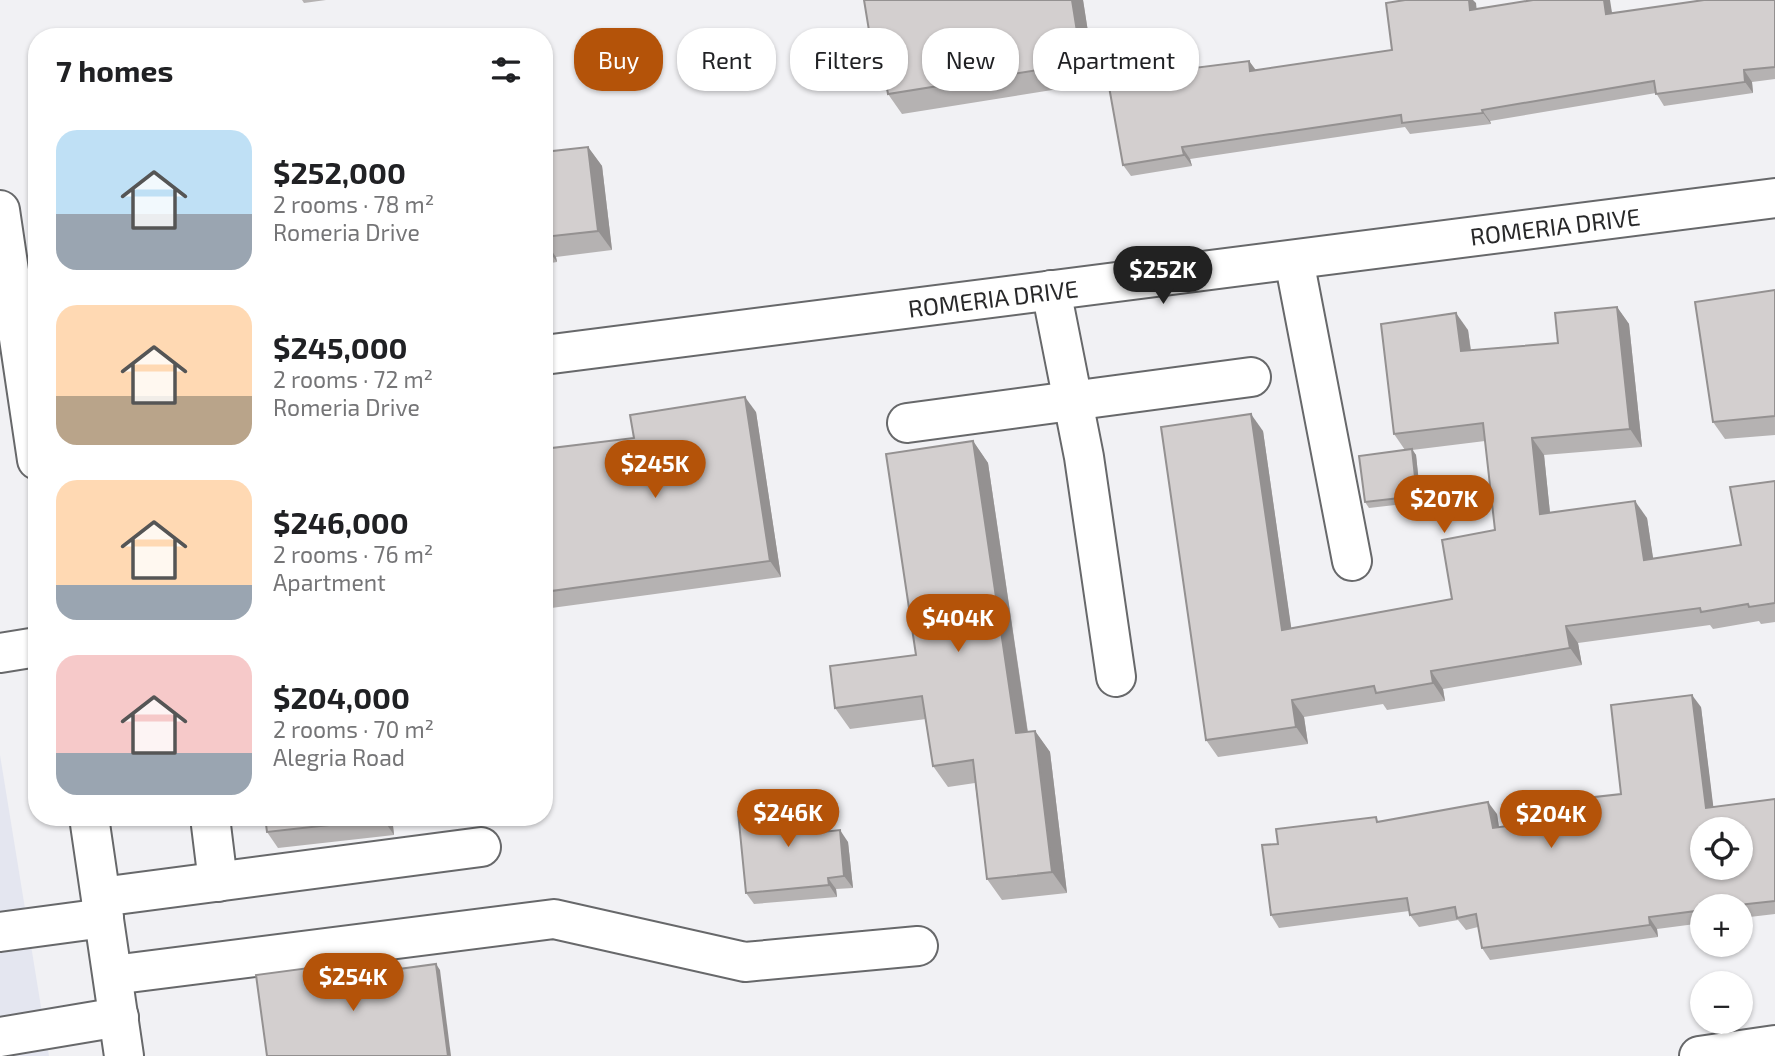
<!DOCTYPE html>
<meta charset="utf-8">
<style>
body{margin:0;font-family:"Exo 2",sans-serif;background:#f2f2f2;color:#202124;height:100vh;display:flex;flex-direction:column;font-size:26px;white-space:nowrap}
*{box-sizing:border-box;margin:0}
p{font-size:23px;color:#757577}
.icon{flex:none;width:38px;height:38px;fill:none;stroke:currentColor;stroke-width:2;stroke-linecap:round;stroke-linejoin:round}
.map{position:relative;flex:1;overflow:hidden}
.panel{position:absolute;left:28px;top:28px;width:525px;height:798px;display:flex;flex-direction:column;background:#fff;border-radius:28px;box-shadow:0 2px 5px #0004}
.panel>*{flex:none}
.top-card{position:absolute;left:574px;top:28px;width:665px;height:63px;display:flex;gap:14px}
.tools{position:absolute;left:1690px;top:817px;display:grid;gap:14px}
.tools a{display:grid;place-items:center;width:63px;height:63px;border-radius:50%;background:#fff;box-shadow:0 2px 5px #0004;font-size:35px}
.price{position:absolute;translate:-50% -60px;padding:0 16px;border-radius:24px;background:#b45309;color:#fff;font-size:23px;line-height:46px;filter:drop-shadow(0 2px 4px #0008)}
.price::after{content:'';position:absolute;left:50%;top:42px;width:21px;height:16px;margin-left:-10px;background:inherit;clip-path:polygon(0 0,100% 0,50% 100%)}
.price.on{background:#222;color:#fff}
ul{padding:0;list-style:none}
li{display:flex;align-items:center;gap:21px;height:175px;padding:0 28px}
li span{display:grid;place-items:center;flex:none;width:196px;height:140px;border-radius:21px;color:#555}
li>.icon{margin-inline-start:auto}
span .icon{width:84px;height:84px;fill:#fffc;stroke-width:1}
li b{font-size:30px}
h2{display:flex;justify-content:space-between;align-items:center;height:84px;padding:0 28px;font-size:30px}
.pill{padding:0 24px;border-radius:28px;background:#fff;box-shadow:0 2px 5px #0004;font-size:24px;line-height:63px}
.pill.on{background:#b45309;color:#fff}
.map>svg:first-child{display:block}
.built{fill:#e4e6f0}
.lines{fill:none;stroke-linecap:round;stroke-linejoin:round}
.minor-casing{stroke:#67686a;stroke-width:42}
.major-casing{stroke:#67686a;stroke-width:42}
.minor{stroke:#fff;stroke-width:38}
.major{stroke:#fff;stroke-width:38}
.wall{fill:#b5b2b2}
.shaded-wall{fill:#949191}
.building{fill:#d3cfcf;stroke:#949191;stroke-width:2;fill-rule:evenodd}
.labels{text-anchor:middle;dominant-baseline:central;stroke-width:5;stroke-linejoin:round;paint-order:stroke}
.street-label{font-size:24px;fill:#282829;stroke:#fff}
</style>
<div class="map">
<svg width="1775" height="1056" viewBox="0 0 1775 1056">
<rect width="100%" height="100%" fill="#f1f1f4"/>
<!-- built -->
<path class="built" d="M0 755 49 1056H0Z"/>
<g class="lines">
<defs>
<g id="minor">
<path d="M1294 260 1352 561"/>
<path d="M1051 290 1084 457 1116 677"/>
<path d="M544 355 1775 198"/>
<path d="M907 423 1251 377"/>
<path d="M0 653 37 647"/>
<path d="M210 817 218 882"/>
<path d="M101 897 481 847"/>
<path d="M0 932 104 918"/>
<path d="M113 975 554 919 745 962 918 946"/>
<path d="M0 1037 119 1017"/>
<path d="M1699 1056 1775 1045"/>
</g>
<g id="major">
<path d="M0 210 37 460"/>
<path d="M89 817 124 1056"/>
</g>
</defs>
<!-- minor casing -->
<use href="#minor" class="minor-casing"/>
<!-- major casing -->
<use href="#major" class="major-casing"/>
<!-- minor -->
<use href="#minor" class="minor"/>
<!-- major -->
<use href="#major" class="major"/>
</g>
<!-- wall -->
<g class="wall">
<path d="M302 0H326L304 3Z"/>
<path d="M1083 0 1096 83 902 114 888 94 885 77 874 61Z"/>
<path d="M1775 0V79L1752 82 1753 93 1664 106 1656 93 1490 121 1491 124 1410 134 1405 127 1190 159 1192 166 1131 176 1123 165 1150 58 1152 73 1249 61 1256 70 1392 50 1476 3V9L1612 13Z"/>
<path d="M588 147 602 166 612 250 556 257 557 262 544 264V152Z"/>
<path d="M1775 290V435L1725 439 1713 422Z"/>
<path d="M1617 307 1629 324 1642 447 1544 455 1550 513 1647 518 1653 559 1741 545 1775 481V622L1761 624 1759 621 1713 629 1710 625 1578 643 1582 665 1443 689 1445 701 1387 710 1383 704 1304 717 1308 744 1218 757 1206 740 1263 431 1291 628 1452 599 1495 530 1485 441 1412 450 1416 455 1421 502 1369 508 1365 502 1405 450 1394 434 1468 330 1471 350 1558 343Z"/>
<path d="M756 412 781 577 544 609V449L634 438Z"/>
<path d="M973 441 988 463 1028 732 1035 731 1050 752 1067 893 1002 900 987 879 975 783 948 787 933 766 926 719 850 729 835 708 916 655Z"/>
<path d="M1701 707 1713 807 1775 799V914L1741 918V906H1703V923L1657 929 1658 937 1490 960 1482 948 1478 927 1466 930 1458 920 1419 927 1410 915 1409 911 1279 928 1271 915 1278 844 1379 822 1497 814 1499 827 1597 814 1621 794Z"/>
<path d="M828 815 830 831 848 842 853 888 836 889 837 897 754 904 746 893Z"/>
<path d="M265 817H392L394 835 278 848 267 832Z"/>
</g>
<!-- shaded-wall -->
<g class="shaded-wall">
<path d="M1072 0H1083L1096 83 1082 63Z"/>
<path d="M1469 0H1473L1476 3 1478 22 1470 10Z"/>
<path d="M1604 0H1610L1614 25 1606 14Z"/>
<path d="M1142 46 1150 58 1155 85 1147 74Z"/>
<path d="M1249 61 1257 72 1250 71Z"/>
<path d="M1744 70 1752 82 1753 93 1745 82Z"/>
<path d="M1482 110 1490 121 1491 124 1483 113Z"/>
<path d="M588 147 602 166 612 250 598 231Z"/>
<path d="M1182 147 1190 159 1192 166 1184 155Z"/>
<path d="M544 240 556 257 557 262 544 245Z"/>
<path d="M1617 307 1629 324 1642 447 1630 429Z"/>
<path d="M1456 313 1468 330 1473 368 1461 351Z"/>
<path d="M745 397 756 412 781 577 770 561Z"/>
<path d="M1251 414 1263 431 1294 647 1282 630Z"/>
<path d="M1532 438 1544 455 1552 532 1540 514Z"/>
<path d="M973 441 988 463 1031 755 1016 733Z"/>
<path d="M1412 449 1416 455 1421 502 1417 496Z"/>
<path d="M1635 501 1647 518 1656 577 1644 560Z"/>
<path d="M1566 626 1578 643 1582 665 1570 648Z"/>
<path d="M1431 671 1443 689 1445 701 1433 683Z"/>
<path d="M1692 695 1701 707 1715 820 1706 808Z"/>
<path d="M1292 700 1304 717 1308 744 1296 727Z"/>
<path d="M1035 731 1050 752 1067 893 1052 872Z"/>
<path d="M1488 802 1497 814 1501 841 1493 828Z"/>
<path d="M820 804 828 815 831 843 823 832Z"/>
<path d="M383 817H392L394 835 383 819Z"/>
<path d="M840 830 848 842 853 888 844 876Z"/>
<path d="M828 878 836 889 837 897 829 885Z"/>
<path d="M1649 917 1657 929 1658 937 1650 925Z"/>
<path d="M346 963 350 969 352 982 348 976Z"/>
<path d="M436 964 440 970 451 1056H448Z"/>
</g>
<!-- building -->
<g class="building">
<path d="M864 0H1072L1082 63 888 94 882 59 874 61Z"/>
<path d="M1405 0H1469L1470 10 1533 0H1604L1606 14 1704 0H1775V67L1744 70 1745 82 1656 94 1654 81 1482 110 1483 113 1402 123 1401 115 1182 147 1184 155 1123 165 1103 53 1142 46 1147 74 1249 61 1250 71 1392 50 1386 3Z"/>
<path d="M588 147 598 231 544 237V152Z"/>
<path d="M1775 290V416L1713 422 1695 302Z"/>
<path d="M1617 307 1630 429 1532 438 1540 514 1635 501 1644 560 1741 545 1730 487 1775 481V603L1749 607 1748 604 1701 612 1700 608 1566 626 1570 648 1431 671 1433 683 1376 693 1374 686 1292 700 1296 727 1206 740 1161 427 1251 414 1282 630 1452 599 1442 540 1495 530 1483 423 1394 434 1381 324 1456 313 1461 351 1558 343 1555 313Z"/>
<path d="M745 397 770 561 544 592V449L634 438 630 415Z"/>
<path d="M973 441 1016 733 1035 731 1052 872 987 879 973 760 933 766 922 696 835 708 830 666 916 655 886 454Z"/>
<path d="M1412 449 1417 496 1365 502 1359 456Z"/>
<path d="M1692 695 1706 808 1775 799V901L1729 906H1703V910L1649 917 1650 925 1482 948 1476 914 1457 918 1455 907 1410 915 1407 898 1271 915 1262 845 1278 844 1276 829 1376 817 1377 822 1488 802 1493 828 1597 814 1595 797 1621 794 1611 705ZM1703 830H1741V868H1703Z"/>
<path d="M820 804 823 832 840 830 844 876 828 878 829 885 746 893 738 812Z"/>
<path d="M265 817H383V819L267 832Z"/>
<path d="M346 963 348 976 436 964 448 1056H267L256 975Z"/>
</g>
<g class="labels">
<!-- street labels -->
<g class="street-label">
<text transform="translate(1555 226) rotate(-7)">ROMERIA DRIVE</text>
<text transform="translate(993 298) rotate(-7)">ROMERIA DRIVE</text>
</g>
</g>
</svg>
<div class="tools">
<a><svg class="icon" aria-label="locate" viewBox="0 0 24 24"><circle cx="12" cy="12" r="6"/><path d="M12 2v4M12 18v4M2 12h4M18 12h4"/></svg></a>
<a>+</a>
<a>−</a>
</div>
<b class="price on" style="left:1163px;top:306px">$252K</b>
<b class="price" style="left:655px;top:500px">$245K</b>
<b class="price" style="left:1444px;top:535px">$207K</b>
<b class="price" style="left:958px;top:654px">$404K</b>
<b class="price" style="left:788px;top:849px">$246K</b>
<b class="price" style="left:1551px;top:850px">$204K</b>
<b class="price" style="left:353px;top:1013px">$254K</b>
<div class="top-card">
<a class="pill on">Buy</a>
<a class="pill">Rent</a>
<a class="pill">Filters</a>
<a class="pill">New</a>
<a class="pill">Apartment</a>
</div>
<section class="panel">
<h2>7 homes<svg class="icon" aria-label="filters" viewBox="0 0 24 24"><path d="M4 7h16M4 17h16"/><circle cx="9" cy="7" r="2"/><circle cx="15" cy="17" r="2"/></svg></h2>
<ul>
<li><span style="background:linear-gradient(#bfe0f5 60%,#9aa5b1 0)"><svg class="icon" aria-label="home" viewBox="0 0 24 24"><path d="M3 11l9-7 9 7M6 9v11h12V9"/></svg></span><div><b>$252,000</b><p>2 rooms · 78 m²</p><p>Romeria Drive</p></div></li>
<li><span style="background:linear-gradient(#ffd9b3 65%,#b9a48a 0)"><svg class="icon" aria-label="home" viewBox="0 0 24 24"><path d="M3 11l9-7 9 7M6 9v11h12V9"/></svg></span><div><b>$245,000</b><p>2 rooms · 72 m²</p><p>Romeria Drive</p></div></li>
<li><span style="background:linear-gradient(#ffd9b3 75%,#9aa5b1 0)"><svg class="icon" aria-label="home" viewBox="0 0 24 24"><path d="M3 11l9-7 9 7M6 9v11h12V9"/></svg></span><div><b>$246,000</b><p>2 rooms · 76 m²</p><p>Apartment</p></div></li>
<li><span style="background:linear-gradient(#f6c9c9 70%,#9aa5b1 0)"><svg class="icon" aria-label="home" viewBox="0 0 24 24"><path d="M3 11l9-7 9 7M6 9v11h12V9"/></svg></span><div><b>$204,000</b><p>2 rooms · 70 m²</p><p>Alegria Road</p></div></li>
</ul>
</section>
</div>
